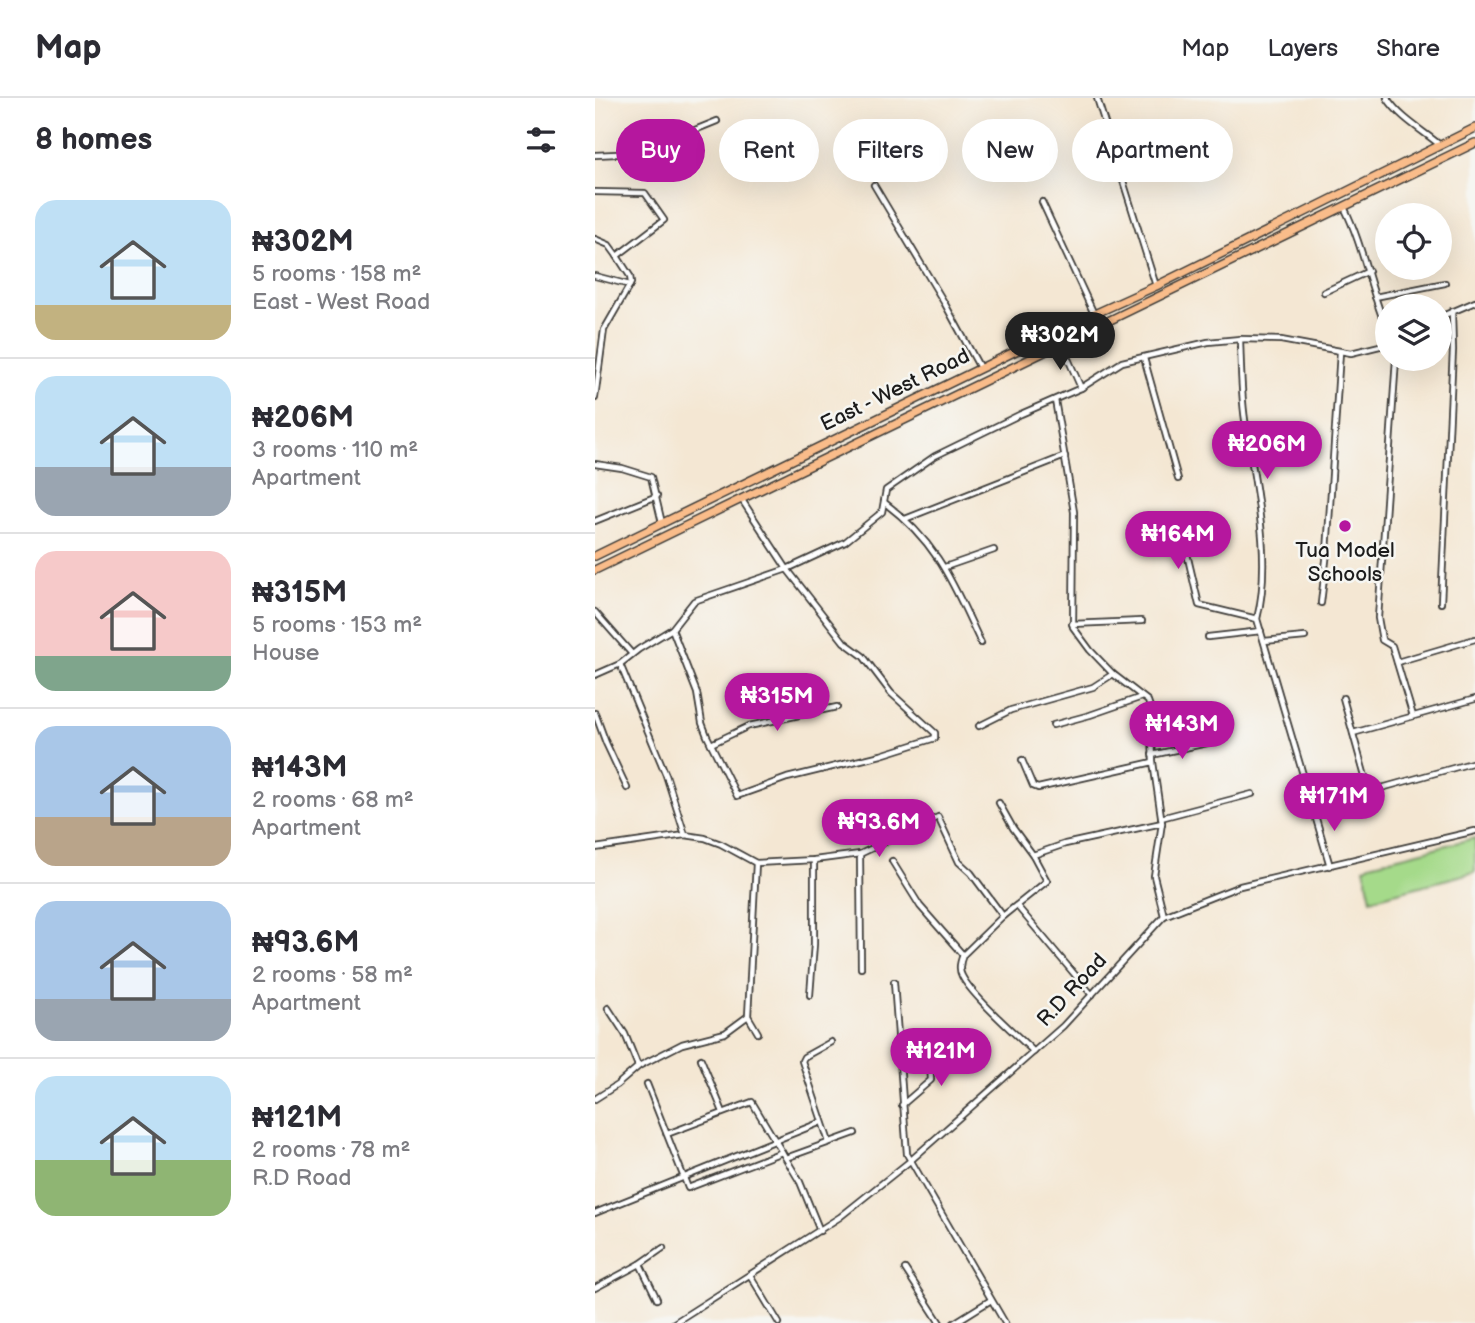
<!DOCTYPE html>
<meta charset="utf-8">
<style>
body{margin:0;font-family:"Balsamiq Sans",sans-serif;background:#f2f2f3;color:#2b2b33;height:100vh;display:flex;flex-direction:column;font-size:26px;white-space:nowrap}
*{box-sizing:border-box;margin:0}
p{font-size:23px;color:#7c7c81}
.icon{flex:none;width:38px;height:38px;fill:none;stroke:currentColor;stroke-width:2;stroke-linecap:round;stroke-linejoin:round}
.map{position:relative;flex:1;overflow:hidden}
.panel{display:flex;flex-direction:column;background:#fff;width:595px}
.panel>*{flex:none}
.guide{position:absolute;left:21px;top:21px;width:665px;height:63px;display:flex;gap:14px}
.tools{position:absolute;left:780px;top:105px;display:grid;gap:14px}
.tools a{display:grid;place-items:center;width:77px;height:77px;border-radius:50%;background:#fff;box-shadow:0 7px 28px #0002;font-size:35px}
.price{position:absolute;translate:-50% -60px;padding:0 16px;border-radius:24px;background:#b5179e;color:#fff;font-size:23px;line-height:46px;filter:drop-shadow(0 2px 4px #0008)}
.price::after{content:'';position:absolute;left:50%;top:42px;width:21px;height:16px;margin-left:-10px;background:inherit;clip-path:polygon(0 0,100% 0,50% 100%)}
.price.selected{background:#222;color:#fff}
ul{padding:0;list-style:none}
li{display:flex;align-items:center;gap:21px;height:175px;padding:0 35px}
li+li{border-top:2px solid #e1e1e2}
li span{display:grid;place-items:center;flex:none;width:196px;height:140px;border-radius:21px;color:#555}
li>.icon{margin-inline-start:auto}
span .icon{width:84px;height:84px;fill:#fffc;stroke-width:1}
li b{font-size:30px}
h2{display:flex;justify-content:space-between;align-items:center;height:84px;padding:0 35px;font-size:30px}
.tag{padding:0 24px;border-radius:32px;background:#fff;box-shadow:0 7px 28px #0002;font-size:24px;line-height:63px}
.tag.selected{background:#b5179e;color:#fff}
header{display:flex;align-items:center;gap:42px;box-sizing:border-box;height:98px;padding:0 35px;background:#fff;border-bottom:2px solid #e1e1e2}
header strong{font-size:33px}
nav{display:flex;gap:38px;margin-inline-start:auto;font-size:24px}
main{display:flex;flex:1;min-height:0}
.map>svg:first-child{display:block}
.green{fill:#a5da8a;stroke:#607b53;stroke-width:2}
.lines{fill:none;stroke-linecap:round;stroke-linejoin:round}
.street-casing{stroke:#3c3a37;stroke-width:8}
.primary-casing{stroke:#3c3a37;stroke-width:10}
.street{stroke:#fff;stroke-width:4.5}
.primary{stroke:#f9bc8a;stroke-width:7}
.poi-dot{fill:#b5179e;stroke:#f6f6f2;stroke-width:2.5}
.labels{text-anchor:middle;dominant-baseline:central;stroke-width:5;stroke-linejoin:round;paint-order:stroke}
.street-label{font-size:21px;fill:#1c1c1c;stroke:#f6f6f2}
.poi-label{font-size:21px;fill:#1c1c1c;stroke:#f6f6f2}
</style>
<header>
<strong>Map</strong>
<nav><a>Map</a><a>Layers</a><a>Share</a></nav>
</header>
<main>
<section class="panel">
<h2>8 homes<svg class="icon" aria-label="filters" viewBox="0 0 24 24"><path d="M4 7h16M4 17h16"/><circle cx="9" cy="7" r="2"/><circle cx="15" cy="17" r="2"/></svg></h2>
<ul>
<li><span style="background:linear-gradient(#bfe0f5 75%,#c2b280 0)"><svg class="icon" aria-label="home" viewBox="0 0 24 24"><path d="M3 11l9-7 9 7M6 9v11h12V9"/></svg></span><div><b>₦302M</b><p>5 rooms · 158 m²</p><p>East - West Road</p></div></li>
<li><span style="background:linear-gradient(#bfe0f5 65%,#9aa5b1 0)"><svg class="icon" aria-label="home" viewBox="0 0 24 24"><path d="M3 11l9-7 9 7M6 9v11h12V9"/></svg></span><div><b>₦206M</b><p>3 rooms · 110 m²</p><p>Apartment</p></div></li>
<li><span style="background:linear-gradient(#f6c9c9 75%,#7fa58c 0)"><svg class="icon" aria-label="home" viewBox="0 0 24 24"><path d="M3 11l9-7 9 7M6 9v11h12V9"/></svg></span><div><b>₦315M</b><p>5 rooms · 153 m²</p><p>House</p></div></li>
<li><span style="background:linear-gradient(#a9c7e8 65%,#b9a48a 0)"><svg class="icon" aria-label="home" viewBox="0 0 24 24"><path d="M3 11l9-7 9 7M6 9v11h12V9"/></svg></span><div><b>₦143M</b><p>2 rooms · 68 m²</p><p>Apartment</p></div></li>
<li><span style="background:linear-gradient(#a9c7e8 70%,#9aa5b1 0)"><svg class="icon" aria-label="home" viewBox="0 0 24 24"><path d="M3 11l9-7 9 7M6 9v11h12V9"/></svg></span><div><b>₦93.6M</b><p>2 rooms · 58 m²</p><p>Apartment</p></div></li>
<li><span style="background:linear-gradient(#bfe0f5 60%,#8fb573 0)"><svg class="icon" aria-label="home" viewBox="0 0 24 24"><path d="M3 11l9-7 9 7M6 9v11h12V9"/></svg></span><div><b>₦121M</b><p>2 rooms · 78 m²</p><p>R.D Road</p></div></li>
</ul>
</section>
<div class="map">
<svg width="880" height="1225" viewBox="0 0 880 1225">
<rect width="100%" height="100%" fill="#f6f6f2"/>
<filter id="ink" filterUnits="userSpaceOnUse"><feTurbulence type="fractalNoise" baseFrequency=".0143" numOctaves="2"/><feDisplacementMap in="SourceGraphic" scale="14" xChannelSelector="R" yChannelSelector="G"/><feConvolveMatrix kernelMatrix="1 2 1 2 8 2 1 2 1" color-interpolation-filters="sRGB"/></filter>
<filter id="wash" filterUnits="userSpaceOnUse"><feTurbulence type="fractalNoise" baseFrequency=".00686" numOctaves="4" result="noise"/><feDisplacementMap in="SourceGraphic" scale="28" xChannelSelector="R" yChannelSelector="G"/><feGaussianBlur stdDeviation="1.57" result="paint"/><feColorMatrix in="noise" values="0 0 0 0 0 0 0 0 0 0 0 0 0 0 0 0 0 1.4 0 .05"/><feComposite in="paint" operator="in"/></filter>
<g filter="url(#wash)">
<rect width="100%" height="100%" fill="#f4e7d3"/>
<!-- green -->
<path class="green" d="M880 740V774L776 801 769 770 775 766Z"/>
</g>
<g filter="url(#ink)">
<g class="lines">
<defs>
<g id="street">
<path d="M502 0 561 188"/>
<path d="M792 0C805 20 827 32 845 47"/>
<path d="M0 57 43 55 122 23"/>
<path d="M279 87 350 206 385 270"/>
<path d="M0 94 50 95 69 122 22 158 35 178 36 185 9 232 0 300"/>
<path d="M447 104 499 216"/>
<path d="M749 109C769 149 775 193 793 234"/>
<path d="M0 141 14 147 22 158"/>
<path d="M0 178 35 187"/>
<path d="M729 194 774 173"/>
<path d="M780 199 850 185"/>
<path d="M845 219 880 204"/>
<path d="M645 241C646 268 646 295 650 322 659 385 678 458 662 521L735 768"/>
<path d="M467 247 486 290"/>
<path d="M549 260 583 381"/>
<path d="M801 261 783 520 787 542 797 548 818 618"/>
<path d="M460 302 479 414 478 529 495 552 518 576 553 603 556 612 558 664 567 725 559 778 569 818"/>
<path d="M0 366 27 370 56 379 67 425"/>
<path d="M290 405C344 446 358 486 386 545"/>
<path d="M310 421 470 358"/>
<path d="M0 423 62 398"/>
<path d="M585 426 604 507 662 521"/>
<path d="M350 469 399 452"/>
<path d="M726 505 732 454 745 254"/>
<path d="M846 505 858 252 857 213"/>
<path d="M0 514 37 556"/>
<path d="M477 526 547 523"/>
<path d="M77 531 102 595 107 625 112 638 142 698 192 680 286 657 340 640V635L296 595 268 558 249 544 192 471 147 402"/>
<path d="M613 539 666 533"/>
<path d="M669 543 710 539"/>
<path d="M802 564 880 541"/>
<path d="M25 566 71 677 90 737"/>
<path d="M0 577 25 566 44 551 77 531 99 503 192 471 250 444 287 414 291 392 340 358 426 316 486 290 527 264 613 244 645 241 686 242 756 255 793 246"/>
<path d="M748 600 774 693"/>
<path d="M0 615 11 645 32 690"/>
<path d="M458 627 495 617 547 599"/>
<path d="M384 628 416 612 498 589 518 576"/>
<path d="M758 635 880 601"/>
<path d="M116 646 154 628 242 609"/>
<path d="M557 657 612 645"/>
<path d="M427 662 438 688 443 690 558 664"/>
<path d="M404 705 418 730 438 757 452 783 408 818 368 857C365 864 363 871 367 878 377 898 421 936 439 954"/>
<path d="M718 709 880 664"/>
<path d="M566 720 657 696"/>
<path d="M0 750 90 737 110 740 126 746 161 765 219 762 265 756 343 719 364 764 376 775 408 818"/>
<path d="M265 756 266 870"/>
<path d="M438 757 470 746 567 725"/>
<path d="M297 763 325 808 368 857"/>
<path d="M161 765 153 918 163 935"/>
<path d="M422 808 497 897"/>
<path d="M299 884 312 1056 410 1225"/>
<path d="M215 897 219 846V762"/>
<path d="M13 910 30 936 43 968"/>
<path d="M106 961 128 1014"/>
<path d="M52 986 93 1090 187 1054"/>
<path d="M0 1001 22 987 44 968 87 946 130 935 153 918"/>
<path d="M307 1007 336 982 334 949"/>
<path d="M72 1036 157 1004 205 1084 225 1133"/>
<path d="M234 1044 207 963 209 959 236 944"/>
<path d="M191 1060 260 1035"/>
<path d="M0 1115 224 1025"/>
<path d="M45 1166 62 1201"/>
<path d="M310 1171 345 1225"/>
<path d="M155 1177 184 1225"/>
<path d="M0 1190 45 1166 68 1150"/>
<path d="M79 1225 245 1119 315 1063 468 928 569 818 645 788 880 733"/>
<path d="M359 1225 396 1202"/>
</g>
<g id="primary">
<path d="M0 458 462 233 561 188 880 30"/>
<path d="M0 472 880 45"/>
</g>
</defs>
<!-- street casing -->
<use href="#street" class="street-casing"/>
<!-- primary casing -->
<use href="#primary" class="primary-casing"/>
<!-- street -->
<use href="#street" class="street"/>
<!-- primary -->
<use href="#primary" class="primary"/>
</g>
</g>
<!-- markers -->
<circle class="poi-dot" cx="750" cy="428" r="7"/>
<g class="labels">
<!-- street labels -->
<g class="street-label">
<text transform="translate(300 292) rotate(-26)">East - West Road</text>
<text transform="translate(477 892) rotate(-47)">R.D Road</text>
</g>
<!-- poi labels -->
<g class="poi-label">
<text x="750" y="452">Tua Model<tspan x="750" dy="24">Schools</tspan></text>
</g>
</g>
</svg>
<div class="tools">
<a><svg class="icon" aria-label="locate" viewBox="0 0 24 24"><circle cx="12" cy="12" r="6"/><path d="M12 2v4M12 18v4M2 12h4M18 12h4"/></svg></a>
<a><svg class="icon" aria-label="layers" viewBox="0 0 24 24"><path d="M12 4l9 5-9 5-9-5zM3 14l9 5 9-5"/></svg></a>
</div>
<b class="price selected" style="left:465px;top:274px">₦302M</b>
<b class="price" style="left:672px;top:383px">₦206M</b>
<b class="price" style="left:583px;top:473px">₦164M</b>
<b class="price" style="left:182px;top:635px">₦315M</b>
<b class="price" style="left:587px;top:663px">₦143M</b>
<b class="price" style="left:739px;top:735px">₦171M</b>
<b class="price" style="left:284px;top:761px">₦93.6M</b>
<b class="price" style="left:346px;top:990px">₦121M</b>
<div class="guide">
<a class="tag selected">Buy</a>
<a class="tag">Rent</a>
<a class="tag">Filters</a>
<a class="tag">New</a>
<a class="tag">Apartment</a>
</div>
</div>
</main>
